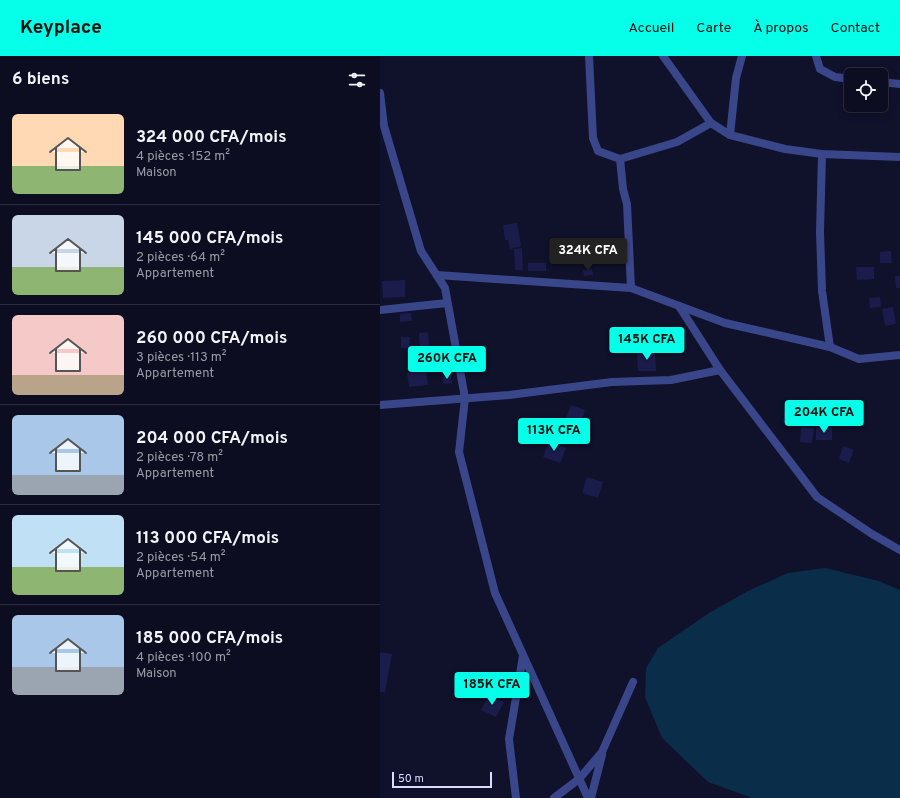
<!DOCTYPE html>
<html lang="fr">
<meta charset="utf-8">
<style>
body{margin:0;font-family:Overpass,sans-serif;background:#151629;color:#f1f3f6;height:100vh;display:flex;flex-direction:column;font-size:15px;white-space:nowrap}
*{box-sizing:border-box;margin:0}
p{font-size:13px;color:#9a9ca5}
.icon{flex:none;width:22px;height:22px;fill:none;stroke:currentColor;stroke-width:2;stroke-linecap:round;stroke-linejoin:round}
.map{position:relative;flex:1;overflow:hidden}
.panel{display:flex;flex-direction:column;background:#0c0d20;width:380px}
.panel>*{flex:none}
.controls{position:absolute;left:464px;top:12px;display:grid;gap:8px}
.controls a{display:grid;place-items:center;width:44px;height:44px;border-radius:6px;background:#0c0d20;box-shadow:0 2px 10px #0003,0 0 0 1px #2c2d3e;font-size:20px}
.scale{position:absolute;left:12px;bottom:10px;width:100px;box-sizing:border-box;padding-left:4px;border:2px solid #dadcff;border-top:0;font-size:11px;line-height:14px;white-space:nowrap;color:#dadcff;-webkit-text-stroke:3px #10112b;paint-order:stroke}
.price{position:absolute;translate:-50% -34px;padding:0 9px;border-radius:4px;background:#06ffe9;color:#111;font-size:13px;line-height:26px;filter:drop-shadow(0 1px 2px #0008)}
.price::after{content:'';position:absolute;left:50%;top:24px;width:12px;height:9px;margin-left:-6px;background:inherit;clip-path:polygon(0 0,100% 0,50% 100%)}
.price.selected{background:#222;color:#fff}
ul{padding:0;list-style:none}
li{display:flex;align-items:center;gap:12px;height:100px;padding:0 12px}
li+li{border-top:1px solid #2c2d3e}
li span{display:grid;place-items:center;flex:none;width:112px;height:80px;border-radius:6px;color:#555}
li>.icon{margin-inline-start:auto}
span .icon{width:48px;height:48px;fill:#fffc;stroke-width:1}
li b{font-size:17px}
h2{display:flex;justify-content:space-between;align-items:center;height:48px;padding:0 12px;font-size:17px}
header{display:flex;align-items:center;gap:24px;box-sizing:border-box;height:56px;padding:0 20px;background:#06ffe9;color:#111}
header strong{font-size:19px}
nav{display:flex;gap:22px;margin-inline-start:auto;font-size:14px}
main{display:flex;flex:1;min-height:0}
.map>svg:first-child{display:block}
.water{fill:#0a2d4a}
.building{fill:#1c1c4c}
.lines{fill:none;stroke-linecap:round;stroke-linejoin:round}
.minor{stroke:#3a468a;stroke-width:8}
</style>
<header>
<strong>Keyplace</strong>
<nav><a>Accueil</a><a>Carte</a><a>À propos</a><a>Contact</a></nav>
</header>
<main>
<section class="panel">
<h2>6 biens<svg class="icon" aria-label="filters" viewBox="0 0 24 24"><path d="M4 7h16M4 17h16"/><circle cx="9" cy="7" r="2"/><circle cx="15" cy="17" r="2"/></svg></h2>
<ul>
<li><span style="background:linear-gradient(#ffd9b3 65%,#8fb573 0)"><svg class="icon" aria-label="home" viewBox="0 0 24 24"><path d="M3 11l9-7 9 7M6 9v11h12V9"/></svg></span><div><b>324 000 CFA/mois</b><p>4 pièces · 152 m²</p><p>Maison</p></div></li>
<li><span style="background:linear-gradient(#c9d6e8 65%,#8fb573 0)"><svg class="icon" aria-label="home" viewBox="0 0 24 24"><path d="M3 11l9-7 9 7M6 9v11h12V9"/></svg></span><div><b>145 000 CFA/mois</b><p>2 pièces · 64 m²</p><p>Appartement</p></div></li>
<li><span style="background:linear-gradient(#f6c9c9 75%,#b9a48a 0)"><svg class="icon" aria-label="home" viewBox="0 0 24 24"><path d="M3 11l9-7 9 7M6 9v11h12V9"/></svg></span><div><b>260 000 CFA/mois</b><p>3 pièces · 113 m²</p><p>Appartement</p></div></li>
<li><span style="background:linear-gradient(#a9c7e8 75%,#9aa5b1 0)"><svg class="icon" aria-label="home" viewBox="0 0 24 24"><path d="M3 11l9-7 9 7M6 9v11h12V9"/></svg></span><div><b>204 000 CFA/mois</b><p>2 pièces · 78 m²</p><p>Appartement</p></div></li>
<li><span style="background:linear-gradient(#bfe0f5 65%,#8fb573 0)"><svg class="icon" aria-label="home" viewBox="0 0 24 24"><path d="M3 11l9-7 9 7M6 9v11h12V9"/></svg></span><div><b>113 000 CFA/mois</b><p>2 pièces · 54 m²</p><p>Appartement</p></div></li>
<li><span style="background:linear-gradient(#a9c7e8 65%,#9aa5b1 0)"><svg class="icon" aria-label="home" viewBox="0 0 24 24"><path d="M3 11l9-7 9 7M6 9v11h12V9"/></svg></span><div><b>185 000 CFA/mois</b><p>4 pièces · 100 m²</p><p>Maison</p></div></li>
</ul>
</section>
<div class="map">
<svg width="520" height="742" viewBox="0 0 520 742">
<rect width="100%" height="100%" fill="#10112b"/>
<!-- water -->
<path class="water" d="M445 512 499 525 520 534V742H372L328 726 282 682 265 641 266 612 278 592 329 557 368 535 408 517Z"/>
<!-- building -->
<g class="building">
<path d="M137 167 141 190 130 193 128 184H125L123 169Z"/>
<path d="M142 192 143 214H135L134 193Z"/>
<path d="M200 193H208L207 207H200Z"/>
<path d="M511 195 512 207H500V196Z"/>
<rect x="148" y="207" width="18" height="8"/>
<path d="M476 211H494V223L477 224Z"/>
<path d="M212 213 213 219 204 220 203 214Z"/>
<path d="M515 220H520V232H516Z"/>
<path d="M25 224V241L3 242 2 225Z"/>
<path d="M500 241 501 251 490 252 489 242Z"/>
<path d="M513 251 516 268 505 270 502 253Z"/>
<path d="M31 257 32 265 20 266V258Z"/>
<path d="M48 276 49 290 40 291 39 277Z"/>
<path d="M21 281H30L29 292H21Z"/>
<path d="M275 294 276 315H258L257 295Z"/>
<path d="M46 314 48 329 29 331 27 317Z"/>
<path d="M71 320 72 327 63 328 62 321Z"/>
<path d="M191 349 205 354 199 373 184 368Z"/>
<path d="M405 353 416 354 413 368 403 367Z"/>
<path d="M421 371 434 372 432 387 420 386Z"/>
<rect x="436" y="372" width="16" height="12"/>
<path d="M169 386 186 392 180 407 163 401Z"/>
<path d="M463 390 474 394 469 407 459 403Z"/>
<path d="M207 421 223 426 218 442 202 437Z"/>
<path d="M0 596 12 598 5 636H0Z"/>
<path d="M109 639 124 646 116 661 101 654Z"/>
</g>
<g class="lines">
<!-- minor -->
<g class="minor">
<path d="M209 0 213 82 218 95 240 103 297 86 331 67 350 79 405 93 442 98 520 101"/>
<path d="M283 0 331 67"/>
<path d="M436 0 440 13 455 21 471 23"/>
<path d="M501 26 520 28"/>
<path d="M0 37 4 70 41 195 65 232 85 342 79 396 115 537 208 742"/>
<path d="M350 79 356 22 362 0"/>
<path d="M442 98 440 176 442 235 450 291"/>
<path d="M240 103 243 133 247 148 251 232"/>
<path d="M57 219 251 232 345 267 450 291 479 303 520 299"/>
<path d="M299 250 340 314 437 441 492 478 520 494"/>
<path d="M0 254 67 247"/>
<path d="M0 349 129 339 232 326 291 324 340 314"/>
<path d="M136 742 129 683 143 600"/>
<path d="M174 742 199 723 222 696 253 626"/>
<path d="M211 742 222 699"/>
</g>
</g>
</svg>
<div class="controls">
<a><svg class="icon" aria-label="locate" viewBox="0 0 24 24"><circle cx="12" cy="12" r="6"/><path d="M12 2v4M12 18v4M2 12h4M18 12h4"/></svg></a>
</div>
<div class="scale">50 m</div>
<b class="price selected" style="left:208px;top:216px">324K CFA</b>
<b class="price" style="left:267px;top:305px">145K CFA</b>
<b class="price" style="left:67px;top:324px">260K CFA</b>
<b class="price" style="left:444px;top:378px">204K CFA</b>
<b class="price" style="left:174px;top:396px">113K CFA</b>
<b class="price" style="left:112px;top:650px">185K CFA</b>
</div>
</main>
